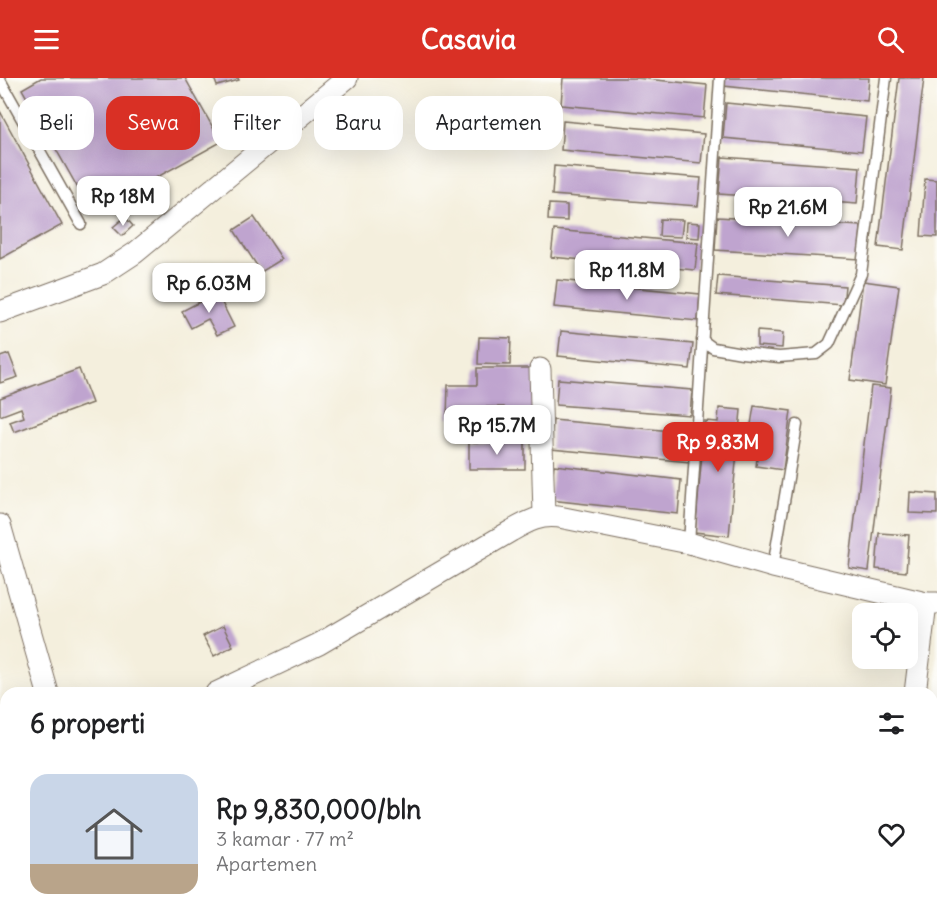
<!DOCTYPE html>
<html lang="id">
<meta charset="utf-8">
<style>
body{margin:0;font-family:Delius,sans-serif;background:#f2f2f2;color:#202124;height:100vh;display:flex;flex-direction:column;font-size:22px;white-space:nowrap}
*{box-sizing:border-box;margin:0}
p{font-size:20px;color:#757577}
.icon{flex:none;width:33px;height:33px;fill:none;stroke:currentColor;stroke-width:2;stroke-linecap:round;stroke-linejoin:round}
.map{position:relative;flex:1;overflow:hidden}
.panel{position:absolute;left:0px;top:609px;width:938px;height:236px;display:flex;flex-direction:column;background:#fff;border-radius:18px 18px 0 0;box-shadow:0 6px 24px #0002}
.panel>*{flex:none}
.banner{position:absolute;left:18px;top:18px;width:600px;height:54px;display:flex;gap:12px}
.fabs{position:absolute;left:852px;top:525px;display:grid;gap:12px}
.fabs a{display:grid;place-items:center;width:66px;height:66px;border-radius:12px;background:#fff;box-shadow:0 6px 24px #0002;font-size:30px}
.price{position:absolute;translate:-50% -51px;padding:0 14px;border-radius:12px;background:#fff;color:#222;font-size:20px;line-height:39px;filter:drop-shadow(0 2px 3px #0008)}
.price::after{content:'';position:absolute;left:50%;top:36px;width:18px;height:14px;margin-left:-9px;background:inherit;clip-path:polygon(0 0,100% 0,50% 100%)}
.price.active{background:#d93025;color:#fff}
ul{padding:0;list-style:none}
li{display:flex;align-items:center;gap:18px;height:150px;padding:0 30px}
li span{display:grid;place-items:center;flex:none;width:168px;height:120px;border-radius:18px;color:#555}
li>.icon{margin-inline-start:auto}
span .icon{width:72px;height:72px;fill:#fffc;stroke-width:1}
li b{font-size:26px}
h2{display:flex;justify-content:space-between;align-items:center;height:72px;padding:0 30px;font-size:26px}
.pill{padding:0 21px;border-radius:18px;background:#fff;box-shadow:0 6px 24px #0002;font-size:21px;line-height:54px}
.pill.active{background:#d93025;color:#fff}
header{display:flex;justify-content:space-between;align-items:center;height:78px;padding:0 30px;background:#d93025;color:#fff;font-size:27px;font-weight:800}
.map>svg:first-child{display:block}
.building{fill:#bfa4cf}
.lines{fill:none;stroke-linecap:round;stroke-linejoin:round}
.service-casing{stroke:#7c6f61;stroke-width:13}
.minor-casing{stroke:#7c6f61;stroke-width:23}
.service{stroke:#fff;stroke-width:10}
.minor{stroke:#fff;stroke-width:21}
</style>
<header><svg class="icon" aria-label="menu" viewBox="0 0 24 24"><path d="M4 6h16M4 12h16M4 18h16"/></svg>Casavia<svg class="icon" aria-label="search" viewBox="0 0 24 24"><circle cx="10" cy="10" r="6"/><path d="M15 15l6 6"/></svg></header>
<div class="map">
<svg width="937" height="844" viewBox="0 0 937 844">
<rect width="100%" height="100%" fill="#fdfcf7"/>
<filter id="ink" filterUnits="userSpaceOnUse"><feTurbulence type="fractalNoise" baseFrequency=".0167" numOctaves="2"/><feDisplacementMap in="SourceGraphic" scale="12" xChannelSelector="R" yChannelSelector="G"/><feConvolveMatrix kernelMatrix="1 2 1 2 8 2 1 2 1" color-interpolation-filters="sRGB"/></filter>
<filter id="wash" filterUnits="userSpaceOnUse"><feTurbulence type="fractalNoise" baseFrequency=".008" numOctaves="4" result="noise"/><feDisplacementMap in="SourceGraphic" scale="24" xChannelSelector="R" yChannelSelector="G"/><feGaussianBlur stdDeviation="1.35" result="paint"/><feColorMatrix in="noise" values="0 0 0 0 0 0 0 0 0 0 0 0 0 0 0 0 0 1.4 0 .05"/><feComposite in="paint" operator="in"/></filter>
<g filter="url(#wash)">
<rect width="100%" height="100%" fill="#f4efdd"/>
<g id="blocks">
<!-- building -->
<g class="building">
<path d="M41 0H185L221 64 92 135 22 11Z"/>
<path d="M214 0H238L239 2 217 8Z"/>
<path d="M563 0H635L707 7 704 40 561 27Z"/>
<path d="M725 0H869L867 23 724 8Z"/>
<path d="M899 0H924L903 172 878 169Z"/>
<path d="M726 25 866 39 862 73 723 60Z"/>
<path d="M0 33 62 147 0 181Z"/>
<path d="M563 43 704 56 701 85 561 72Z"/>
<path d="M722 79 860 89 857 126 719 116Z"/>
<path d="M554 88 701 100 698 128 552 117Z"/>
<path d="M925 101 937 102V159L921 158Z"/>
<path d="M549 126 567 127V143L548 142Z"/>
<path d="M125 139 133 148 122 158 113 149Z"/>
<path d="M254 139 282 181 261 194 234 152Z"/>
<path d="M717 139 861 148 859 181 715 172Z"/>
<path d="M660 141 683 142 681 159 659 158Z"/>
<path d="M687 144 700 145 699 160 686 159Z"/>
<path d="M554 152 698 165 695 192 551 179Z"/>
<path d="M718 198 845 208 843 227 716 217Z"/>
<path d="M557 202 700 216 698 243 554 229Z"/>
<path d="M863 203 899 208 885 307 850 302Z"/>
<path d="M217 215 234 249 217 257 208 241 191 250 182 233Z"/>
<path d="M561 253 693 266 690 291 558 278Z"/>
<path d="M757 253 783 255 782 270 757 268Z"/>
<path d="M479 259 511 260 510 287 478 286Z"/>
<path d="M9 276 18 299 0 305V279Z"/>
<path d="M477 290H537V342L504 341V329H477V339H447L448 307H477Z"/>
<path d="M79 291 92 325 14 354 10 344 24 339 21 330 0 338V320Z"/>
<path d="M558 301 692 312 690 337 556 327Z"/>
<path d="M871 308 891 310 869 493 849 490Z"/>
<path d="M754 328 791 333 783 392 756 388 761 354 750 353Z"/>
<path d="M719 330 741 332 729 458 695 454 705 343 718 344Z"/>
<path d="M553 342 693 355 690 384 551 371Z"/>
<rect x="469" y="364" width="56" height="27"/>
<path d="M554 387 681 402 678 436 550 422Z"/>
<path d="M910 414 937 416V436L909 435Z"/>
<path d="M879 455 909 457 906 494 876 491Z"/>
<path d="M223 548 233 568 214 578 203 558Z"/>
<path d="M769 838H794L793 844H769Z"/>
<path d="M806 838H841L840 844H806Z"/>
<rect x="854" y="838" width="21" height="6"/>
</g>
</g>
</g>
<g filter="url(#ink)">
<use href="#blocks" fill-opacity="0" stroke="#7c6f61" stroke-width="1.5"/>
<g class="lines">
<defs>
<g id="service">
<path d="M0 2 81 146"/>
<path d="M702 262 713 270 742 275 779 279 816 276 829 266 861 196 886 0"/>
<path d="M689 465 720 0"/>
<path d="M773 489 797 347"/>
</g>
<g id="minor">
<path d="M0 234 103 196 135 175 347 0"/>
<path d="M540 291 544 438"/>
<path d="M0 447 48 615"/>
<path d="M216 615 319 566 511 453C527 444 541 436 559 439L689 465 773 489 926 525H937"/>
<path d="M915 615 926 525"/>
<path d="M0 738 6 732"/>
<path d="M892 844V838"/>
</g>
</defs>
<!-- service casing -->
<use href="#service" class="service-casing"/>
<!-- minor casing -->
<use href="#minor" class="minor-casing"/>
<!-- service -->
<use href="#service" class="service"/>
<!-- minor -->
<use href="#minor" class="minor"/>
</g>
</g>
</svg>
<div class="fabs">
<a><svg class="icon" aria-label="locate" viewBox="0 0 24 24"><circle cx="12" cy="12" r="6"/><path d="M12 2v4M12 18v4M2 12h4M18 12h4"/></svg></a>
</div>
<b class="price" style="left:123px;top:149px">Rp 18M</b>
<b class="price" style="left:788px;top:160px">Rp 21.6M</b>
<b class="price" style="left:627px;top:223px">Rp 11.8M</b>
<b class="price" style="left:209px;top:236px">Rp 6.03M</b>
<b class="price" style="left:497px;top:378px">Rp 15.7M</b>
<b class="price active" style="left:718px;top:395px">Rp 9.83M</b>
<div class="banner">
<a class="pill">Beli</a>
<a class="pill active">Sewa</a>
<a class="pill">Filter</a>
<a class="pill">Baru</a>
<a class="pill">Apartemen</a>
</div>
<section class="panel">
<h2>6 properti<svg class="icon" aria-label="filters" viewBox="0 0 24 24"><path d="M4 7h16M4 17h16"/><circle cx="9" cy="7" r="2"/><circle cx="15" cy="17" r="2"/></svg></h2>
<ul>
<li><span style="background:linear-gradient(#c9d6e8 75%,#b9a48a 0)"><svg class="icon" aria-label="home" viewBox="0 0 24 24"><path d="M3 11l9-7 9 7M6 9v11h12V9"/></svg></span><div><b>Rp 9,830,000/bln</b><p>3 kamar · 77 m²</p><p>Apartemen</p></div><svg class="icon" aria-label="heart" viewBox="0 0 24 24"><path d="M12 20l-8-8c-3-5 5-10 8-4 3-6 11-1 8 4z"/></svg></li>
</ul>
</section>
</div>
